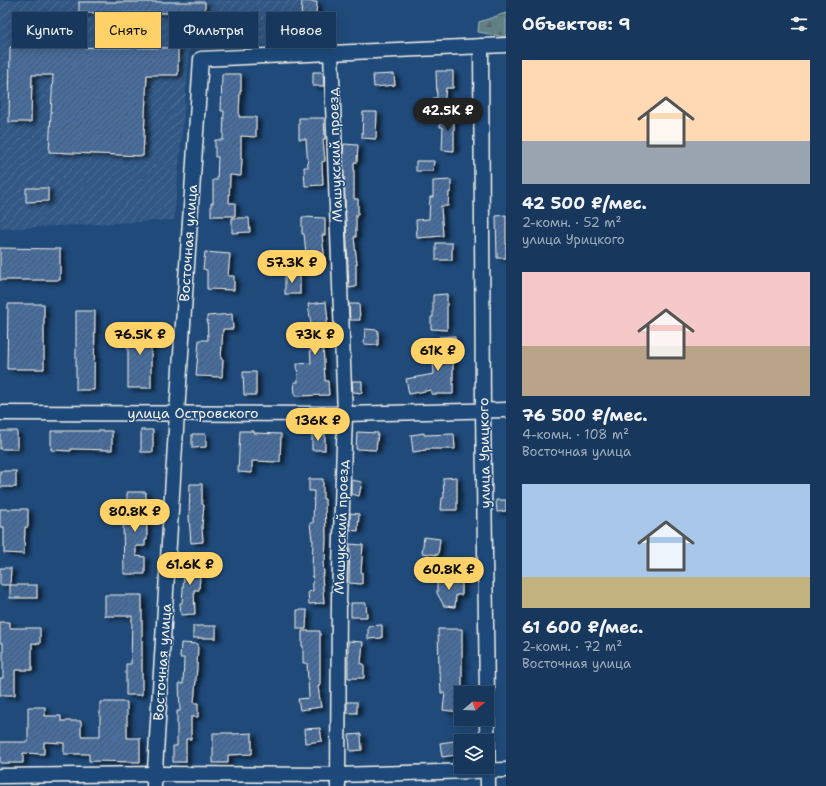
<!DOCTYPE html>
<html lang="ru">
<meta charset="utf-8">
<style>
body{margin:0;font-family:"Shantell Sans",sans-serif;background:#244365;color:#f1f3f6;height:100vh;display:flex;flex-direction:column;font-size:15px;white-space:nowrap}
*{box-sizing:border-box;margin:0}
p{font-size:13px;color:#9eacbb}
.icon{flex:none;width:22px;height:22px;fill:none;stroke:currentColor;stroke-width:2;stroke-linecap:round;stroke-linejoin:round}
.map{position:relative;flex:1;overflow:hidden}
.drawer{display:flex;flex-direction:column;background:#17385c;width:320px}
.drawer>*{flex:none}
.banner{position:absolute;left:12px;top:12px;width:380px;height:36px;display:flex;gap:8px}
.needle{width:26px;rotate:71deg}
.fabs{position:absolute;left:454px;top:686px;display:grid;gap:8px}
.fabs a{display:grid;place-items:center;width:40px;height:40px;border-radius:0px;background:#17385c;box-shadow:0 2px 10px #0003,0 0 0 1px #365272;font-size:20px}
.price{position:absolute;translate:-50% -34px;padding:0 9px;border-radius:14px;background:#ffd166;color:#111;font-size:13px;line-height:26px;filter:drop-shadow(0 1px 2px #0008)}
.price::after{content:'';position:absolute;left:50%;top:24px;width:12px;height:9px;margin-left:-6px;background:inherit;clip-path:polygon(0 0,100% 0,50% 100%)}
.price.active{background:#222;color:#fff}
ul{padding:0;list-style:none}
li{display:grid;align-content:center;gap:8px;height:212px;padding:0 16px}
li span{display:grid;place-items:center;height:124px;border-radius:0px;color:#555}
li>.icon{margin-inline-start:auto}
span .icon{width:72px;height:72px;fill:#fffc;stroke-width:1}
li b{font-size:17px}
h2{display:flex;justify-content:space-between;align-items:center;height:48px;padding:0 16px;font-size:17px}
.pill{padding:0 14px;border-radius:0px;background:#17385c;box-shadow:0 2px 10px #0003,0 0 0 1px #365272;font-size:14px;line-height:36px}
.pill.active{background:#ffd166;color:#111}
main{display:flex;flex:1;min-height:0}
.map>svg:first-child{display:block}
.industrial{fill:url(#industrial-furrows)}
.forest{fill:url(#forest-firs);stroke:#aab8b6}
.building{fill:url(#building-hatch);stroke:#f4f1e8;filter:url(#shadow)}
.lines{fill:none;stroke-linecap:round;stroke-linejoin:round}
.minor-casing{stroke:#f4f1e8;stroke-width:17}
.minor{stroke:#1f4a7a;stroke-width:14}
.labels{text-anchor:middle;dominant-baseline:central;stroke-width:3;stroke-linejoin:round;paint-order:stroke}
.street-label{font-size:14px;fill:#f4f1e8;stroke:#1f4a7a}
</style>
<main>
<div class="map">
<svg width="506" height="786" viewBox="0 0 506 786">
<defs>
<pattern id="industrial-furrows" width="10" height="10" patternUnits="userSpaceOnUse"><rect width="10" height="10" fill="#305886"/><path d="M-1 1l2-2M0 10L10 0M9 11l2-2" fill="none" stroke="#4f7097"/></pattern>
<pattern id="forest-firs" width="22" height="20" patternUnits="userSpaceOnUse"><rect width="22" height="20" fill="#608084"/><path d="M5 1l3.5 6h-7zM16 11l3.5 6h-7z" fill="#566768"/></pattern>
<pattern id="building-hatch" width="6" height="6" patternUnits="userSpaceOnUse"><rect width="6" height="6" fill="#496e9d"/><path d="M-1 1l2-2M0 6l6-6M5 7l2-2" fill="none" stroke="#49596d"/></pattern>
<filter id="shadow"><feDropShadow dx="4.5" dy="2.5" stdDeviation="2" flood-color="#0009"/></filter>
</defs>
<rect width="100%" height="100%" fill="#1f4a7a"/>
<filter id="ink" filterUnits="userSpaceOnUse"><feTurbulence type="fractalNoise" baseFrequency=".025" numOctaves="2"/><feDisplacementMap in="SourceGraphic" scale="8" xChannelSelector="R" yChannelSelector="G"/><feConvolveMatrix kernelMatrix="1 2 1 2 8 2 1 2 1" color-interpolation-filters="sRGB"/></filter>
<g filter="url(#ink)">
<!-- industrial -->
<path class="industrial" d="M0 0H308L313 44 190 46 174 220 0 229Z"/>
<!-- forest -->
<path class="forest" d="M506 13V37L478 32 479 22Z"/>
<!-- building -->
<g class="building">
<path d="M302 1 317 2 315 29 294 28 293 34 277 32 279 15 301 18Z"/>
<rect x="79" y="2" width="126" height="11"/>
<path d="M10 47 178 48V75H147L143 156 49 152 53 75H32L31 122H9Z"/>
<path d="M436 71H453V88H446L443 113 437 112V110H431L433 98H437Z"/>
<path d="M313 72H323L324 86H313Z"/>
<path d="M222 74H241V91H240L239 117H256V137L241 136V159H242L241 176 230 175 229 203H235V216H211V203H213V180H217L218 157H215V140H223L224 111H221Z"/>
<path d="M394 74 395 85 374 87 373 75Z"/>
<path d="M363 112H377L376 139 362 138Z"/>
<path d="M440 115H454V151L442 150 443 127H440Z"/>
<path d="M299 118H324L325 139H323L325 161 322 162 323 185 305 186 304 167H308L306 139H299Z"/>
<path d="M344 144 358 145 357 162H354V199H358V215H356V237H354L357 264H356V287L349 288 343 153Z"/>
<path d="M416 161H434L433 171H416Z"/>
<path d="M451 180V192H449L448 206H441L443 236 417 238 416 220 429 219 430 197H433V181Z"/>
<path d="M26 188H48V201L26 202Z"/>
<path d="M506 215V258H497L496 216Z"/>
<path d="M302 217 325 218V235H322L325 261 307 263 304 234H302Z"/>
<path d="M232 218H249L250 232 232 233Z"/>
<rect x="436" y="243" width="16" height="17"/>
<path d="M0 248 60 249V280H0Z"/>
<path d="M205 252 230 254 228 276H234V290L207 289V270L203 269Z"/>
<rect x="285" y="273" width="15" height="21"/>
<path d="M447 294V330L431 329V317H433V295Z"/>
<path d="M326 302 328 321H326L328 344 323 345 325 381H328L329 395 295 396 294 382H298L297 364 311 363 309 332 312 331 308 304Z"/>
<path d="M8 304H44V369H7Z"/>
<path d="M349 304H359L360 320H350Z"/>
<path d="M76 311H95L94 390H76Z"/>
<path d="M232 314 233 329H223L221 359H223L222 377 196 376 199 340H208L207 316Z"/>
<rect x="128" y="324" width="23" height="64"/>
<path d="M365 329 378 330V345L364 344Z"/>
<path d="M455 336 456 348H453V394H431V390L409 394 406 379 434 374 433 360H441L439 337Z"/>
<path d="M243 372H256V395H244Z"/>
<path d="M352 381H362V393L353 392Z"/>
<rect x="141" y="430" width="12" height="22"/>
<rect x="0" y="431" width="17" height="18"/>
<path d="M51 431H112V450L71 449V451L51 450Z"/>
<path d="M240 431H254V433L281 434 280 462 252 461V473L238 472Z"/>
<path d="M357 432 378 433 376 450 356 449Z"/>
<path d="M424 433V435L454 434 455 449H426V450L413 452 411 435Z"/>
<path d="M192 434H206V447L192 448Z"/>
<rect x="312" y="434" width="13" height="16"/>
<rect x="0" y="471" width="16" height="16"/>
<path d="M457 477V510H441L442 498H444L443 478Z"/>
<path d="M309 479H323V499H325L326 539 325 561H323L324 575H322L324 603 309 604 308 592 313 591 312 568 313 540H312L310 523H313L314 491H309Z"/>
<path d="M351 480 362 482 359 496 351 494Z"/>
<path d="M190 484H202V504L204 505 202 526 203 542 191 543 189 518Z"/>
<path d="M127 492H146L147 540H145V546H136V556L145 557V574H124L123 522H127Z"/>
<path d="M496 500H506V511L497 512Z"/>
<path d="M0 509H28V527H25L24 554 4 553V527H0Z"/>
<path d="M350 513 359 514 358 531 350 530Z"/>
<path d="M424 537 440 539 438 555 422 553Z"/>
<path d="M350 544 363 545 361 572H362V584L349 583Z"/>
<path d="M185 560 201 561 199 590H194L195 614 181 615 180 603H182Z"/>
<path d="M0 568H11L10 585H0Z"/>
<path d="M437 579H462V595H456L455 607 444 606 437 593Z"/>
<rect x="10" y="585" width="27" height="13"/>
<path d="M105 595H142V695H126V664H131L132 616H105Z"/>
<path d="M351 603H366L367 617H351Z"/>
<path d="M297 610H307L306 629H297Z"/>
<path d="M0 622H10V628H40V644L32 643V670H15V695H0V678H3V643H0Z"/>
<path d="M382 625V638L368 639V626Z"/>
<rect x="193" y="626" width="23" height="12"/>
<path d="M438 629H462V692H460L459 712 443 710 445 693H441L440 673H439Z"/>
<path d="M302 631H320V686H318L321 707 300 710 298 699 309 698 307 663H303V646H302Z"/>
<path d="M348 641 363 642 361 664H364V678H348Z"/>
<path d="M181 643 198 644 197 667 194 703H198V717H191V739H186V762H173V746H177V711H180L179 683 183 684 184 658H180Z"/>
<path d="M100 702H127V738H140V762L89 761V754H64V743L44 742V754L23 753V763H0V742H28V707H45V716H61V721H81V736H100Z"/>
<rect x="347" y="702" width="10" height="11"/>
<path d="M320 728 322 741 305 743 304 729Z"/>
<path d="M213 733H233V734L252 733V754L228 755V763H213Z"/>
<path d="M361 734 362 750 350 751 349 735Z"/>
<path d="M454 741 456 755 442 757 440 743Z"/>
</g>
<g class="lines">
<defs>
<g id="minor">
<path d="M481 46 483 410 487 693"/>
<path d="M331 53 345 414 339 598 338 786"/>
<path d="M0 413 345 414 506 410"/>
<path d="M487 719 488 786"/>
<path d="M0 776 155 774 338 775 506 770"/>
<path d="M154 786 177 413 201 59 506 45"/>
</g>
</defs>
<!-- minor casing -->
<use href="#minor" class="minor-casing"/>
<!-- minor -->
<use href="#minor" class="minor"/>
</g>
</g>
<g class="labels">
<!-- street labels -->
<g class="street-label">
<text transform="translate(335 155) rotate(-92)">Машукский проезд</text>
<text transform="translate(188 243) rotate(-86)">Восточная улица</text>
<text x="193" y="413">улица Островского</text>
<text transform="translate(484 453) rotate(-91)">улица Урицкого</text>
<text transform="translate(341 527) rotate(-88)">Машукский проезд</text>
<text transform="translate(162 662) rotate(-86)">Восточная улица</text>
</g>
</g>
</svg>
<div class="fabs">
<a><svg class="needle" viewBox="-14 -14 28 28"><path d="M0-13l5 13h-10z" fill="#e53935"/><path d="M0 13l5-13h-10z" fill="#9eacbb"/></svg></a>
<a><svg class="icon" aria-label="layers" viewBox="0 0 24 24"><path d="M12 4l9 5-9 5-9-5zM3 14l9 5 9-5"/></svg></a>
</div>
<b class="price active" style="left:448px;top:132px">42.5K ₽</b>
<b class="price" style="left:292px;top:284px">57.3K ₽</b>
<b class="price" style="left:140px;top:356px">76.5K ₽</b>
<b class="price" style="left:315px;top:356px">73K ₽</b>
<b class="price" style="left:438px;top:372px">61K ₽</b>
<b class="price" style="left:318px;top:442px">136K ₽</b>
<b class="price" style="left:135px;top:533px">80.8K ₽</b>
<b class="price" style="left:190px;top:586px">61.6K ₽</b>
<b class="price" style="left:449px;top:591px">60.8K ₽</b>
<div class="banner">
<a class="pill">Купить</a>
<a class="pill active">Снять</a>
<a class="pill">Фильтры</a>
<a class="pill">Новое</a>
</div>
</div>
<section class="drawer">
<h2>Объектов: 9<svg class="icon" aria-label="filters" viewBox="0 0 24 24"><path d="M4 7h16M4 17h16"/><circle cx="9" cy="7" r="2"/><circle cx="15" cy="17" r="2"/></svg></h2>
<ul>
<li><span style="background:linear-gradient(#ffd9b3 65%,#9aa5b1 0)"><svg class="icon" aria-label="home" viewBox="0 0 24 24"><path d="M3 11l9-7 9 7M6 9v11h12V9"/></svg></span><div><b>42 500 ₽/мес.</b><p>2-комн. · 52 m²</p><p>улица Урицкого</p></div></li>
<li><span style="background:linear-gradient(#f6c9c9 60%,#b9a48a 0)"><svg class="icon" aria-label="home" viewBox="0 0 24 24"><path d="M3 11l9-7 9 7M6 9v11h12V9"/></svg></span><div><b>76 500 ₽/мес.</b><p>4-комн. · 108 m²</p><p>Восточная улица</p></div></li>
<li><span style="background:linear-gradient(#a9c7e8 75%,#c2b280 0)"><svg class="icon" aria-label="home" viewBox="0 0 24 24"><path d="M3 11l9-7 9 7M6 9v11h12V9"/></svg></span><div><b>61 600 ₽/мес.</b><p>2-комн. · 72 m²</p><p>Восточная улица</p></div></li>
</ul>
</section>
</main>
